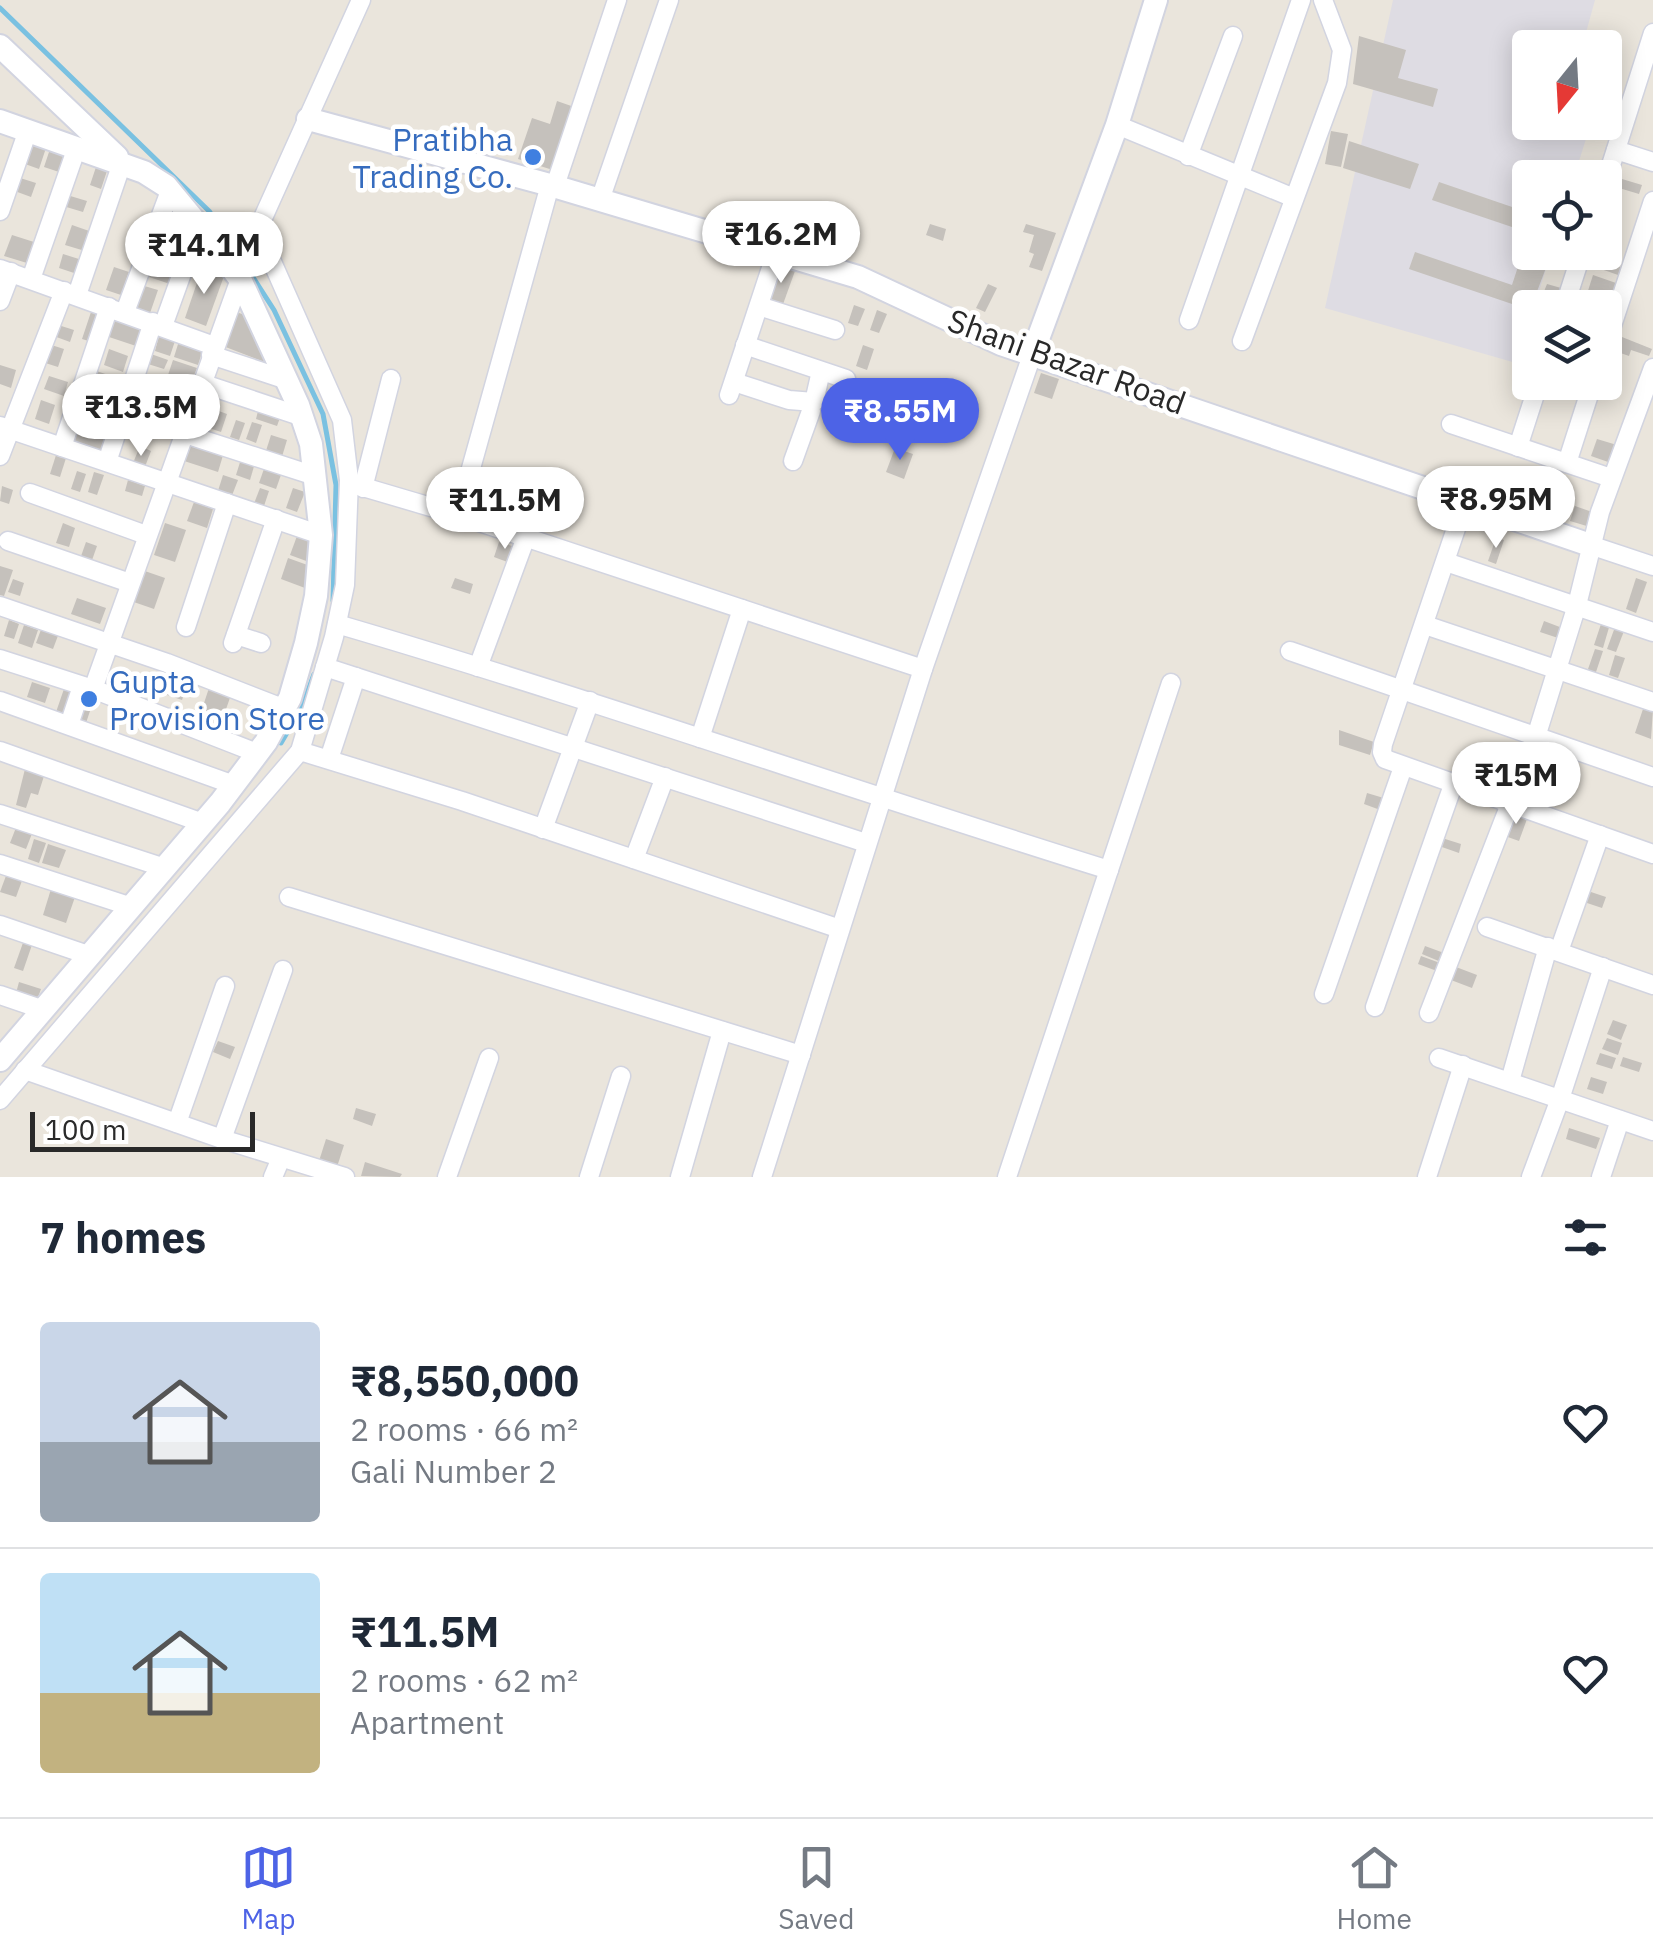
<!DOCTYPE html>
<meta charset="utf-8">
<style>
body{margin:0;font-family:"IBM Plex Sans",sans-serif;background:#f2f2f3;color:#1f2937;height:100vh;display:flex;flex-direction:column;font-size:38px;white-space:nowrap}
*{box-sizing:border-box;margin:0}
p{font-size:32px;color:#747a83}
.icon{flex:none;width:55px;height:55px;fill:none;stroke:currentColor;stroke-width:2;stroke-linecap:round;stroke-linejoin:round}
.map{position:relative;height:1177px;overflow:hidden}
.side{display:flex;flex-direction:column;background:#fff;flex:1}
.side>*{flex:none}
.needle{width:65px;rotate:198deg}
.buttons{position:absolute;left:1512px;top:30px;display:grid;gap:20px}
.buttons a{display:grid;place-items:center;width:110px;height:110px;border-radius:10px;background:#fff;box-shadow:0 5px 25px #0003;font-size:50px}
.scale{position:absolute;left:30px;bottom:25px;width:225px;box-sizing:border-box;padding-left:10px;border:5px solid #292929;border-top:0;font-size:28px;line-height:35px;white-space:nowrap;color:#292929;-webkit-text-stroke:8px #fff;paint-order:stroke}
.price{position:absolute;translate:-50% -85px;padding:0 22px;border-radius:35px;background:#fff;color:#222;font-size:32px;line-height:65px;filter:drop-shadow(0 2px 5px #0008)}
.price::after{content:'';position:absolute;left:50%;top:60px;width:30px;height:22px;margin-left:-15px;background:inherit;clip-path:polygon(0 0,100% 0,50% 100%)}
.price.current{background:#4d63e6;color:#fff}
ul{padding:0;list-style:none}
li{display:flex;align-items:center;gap:30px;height:250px;padding:0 40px}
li+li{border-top:2px solid #e0e1e3}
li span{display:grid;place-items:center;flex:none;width:280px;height:200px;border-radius:10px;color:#555}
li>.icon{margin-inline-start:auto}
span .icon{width:120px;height:120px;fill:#fffc;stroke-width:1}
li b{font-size:42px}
h2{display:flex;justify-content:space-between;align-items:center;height:120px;padding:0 40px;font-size:42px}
.menu{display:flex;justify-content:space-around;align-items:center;height:140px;border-top:2px solid #e0e1e3;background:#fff;font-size:28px;color:#747a83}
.menu a{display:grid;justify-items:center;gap:5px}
.menu .current{color:#4d63e6}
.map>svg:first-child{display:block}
.industrial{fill:#dedce3}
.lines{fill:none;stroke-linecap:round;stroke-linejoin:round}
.stream{stroke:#7ac1e1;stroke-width:5}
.building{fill:#c5c1bc}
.minor-casing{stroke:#d2d4e0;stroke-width:21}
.tertiary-casing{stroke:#d2d4e0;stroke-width:26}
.minor{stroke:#fff;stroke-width:18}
.tertiary{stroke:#fff;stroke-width:22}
.shop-dot{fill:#3f7fe0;stroke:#fff;stroke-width:4}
.labels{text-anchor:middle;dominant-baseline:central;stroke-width:9;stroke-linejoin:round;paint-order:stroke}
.shop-label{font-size:32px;fill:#366cbe;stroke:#fff;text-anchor:end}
.street-label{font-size:32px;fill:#292929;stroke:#fff}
</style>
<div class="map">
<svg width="1653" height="1177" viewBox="0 0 1653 1177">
<rect width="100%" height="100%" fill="#eae5dc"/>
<!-- industrial -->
<path class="industrial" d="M1393 0H1595L1582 47 1530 48V122L1591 123 1574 177 1530 178V252L1551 253 1534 307 1530 308V319L1516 363 1325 308Z"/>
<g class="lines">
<!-- stream -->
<g class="stream">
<path d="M0 8 209 211 240 258"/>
<path d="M249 271 274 310 323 414 336 485 333 601"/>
<path d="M281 743 302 707 314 674"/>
</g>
</g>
<!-- building -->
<g class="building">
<path d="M1359 36 1406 50 1398 78 1438 89 1433 107 1353 84Z"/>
<path d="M557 101 577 108 556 171 518 159 532 118 550 124Z"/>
<path d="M1331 131 1348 134 1341 167 1325 164Z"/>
<path d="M1349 141 1419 164 1410 189 1343 168Z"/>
<path d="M32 143 46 148 39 169 25 164Z"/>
<path d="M50 149 71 156 65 174 44 167Z"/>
<path d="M97 164 108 168 101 189 90 185Z"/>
<path d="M17 177 36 183 31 197 12 190Z"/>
<path d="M1622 179 1642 185 1639 194 1619 188Z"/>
<path d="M1439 182 1530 213V233L1432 200Z"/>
<path d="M67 195 87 201 83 212 63 206Z"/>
<path d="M930 224 946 229 943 241 926 235Z"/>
<path d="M1026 224 1056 233 1042 271 1029 267 1034 254 1029 252 1034 235 1023 232Z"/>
<path d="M72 225 92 232 85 251 65 245Z"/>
<path d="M1529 233 1530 252H1552L1530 310 1409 269 1415 252 1512 285Z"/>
<path d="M12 235 34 242 27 263 4 256Z"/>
<path d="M63 254 82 260 77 274 59 268Z"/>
<path d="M149 257 176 266 170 284 143 275Z"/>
<path d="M1600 260 1624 268 1621 276 1598 268Z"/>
<path d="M780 266 795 271 782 307 767 302Z"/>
<path d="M114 267 129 272 121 295 106 290Z"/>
<path d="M202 268 224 276 206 326 185 318Z"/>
<path d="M1593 275 1616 283 1608 305 1586 297Z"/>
<path d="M988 284 997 288 985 312 976 308Z"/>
<path d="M1547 284 1561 288 1555 304 1541 299Z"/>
<path d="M141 285 158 290 149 316 132 310Z"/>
<path d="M854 305 865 309 858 326 848 323Z"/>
<path d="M92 309 105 313 95 343 82 339Z"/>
<path d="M877 310 887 314 879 333 870 330Z"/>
<path d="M236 312 245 315 272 365 223 346Z"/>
<path d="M110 314 149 328 142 348 103 335Z"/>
<path d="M55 324 74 330 70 342 51 335Z"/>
<path d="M1617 335 1652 349 1649 356 1631 350 1629 356 1612 350Z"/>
<path d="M159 336 175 341 170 356 155 351Z"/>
<path d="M179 341 203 349 198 365 174 357Z"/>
<path d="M45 343 64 349 58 367 39 361Z"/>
<path d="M863 345 874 349 867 370 856 366Z"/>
<path d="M109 349 128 356 123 372 104 365Z"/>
<path d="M151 354 168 360 164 369 148 364Z"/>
<path d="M173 360 197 368 191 383 168 375Z"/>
<path d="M0 365 16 370 11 388 0 384Z"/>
<path d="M91 369 111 376 105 395 84 389Z"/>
<path d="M1041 373 1059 379 1052 399 1034 393Z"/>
<path d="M49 376 68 382 64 396 44 389Z"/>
<path d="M143 383 174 394 170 402 140 391Z"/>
<path d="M41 400 55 405 49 424 35 419Z"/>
<path d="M79 403 120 416 107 455 66 442Z"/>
<path d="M172 405 183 408 177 428 150 419 155 410 168 415Z"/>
<path d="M259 407 281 415 277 426 256 419Z"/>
<path d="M216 410 227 414 221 432 209 428Z"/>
<path d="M236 420 245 423 239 440 230 437Z"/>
<path d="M252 422 262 425 256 443 246 439Z"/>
<path d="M271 435 287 440 281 460 265 454Z"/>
<path d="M185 439 224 452 218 472 178 459Z"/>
<path d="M1597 439 1617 445 1611 463 1591 456Z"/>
<path d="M140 446 151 451 143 472 131 468Z"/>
<path d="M895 448 913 454 904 479 886 472Z"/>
<path d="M56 455 66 458 60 477 50 474Z"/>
<path d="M241 459 255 463 250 480 236 475Z"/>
<path d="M265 466 282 472 276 489 259 483Z"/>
<path d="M77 471 86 474 80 492 71 489Z"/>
<path d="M94 472 104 475 97 495 88 492Z"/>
<path d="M223 475 238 480 231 498 217 494Z"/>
<path d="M128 480 145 486 142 496 125 491Z"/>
<path d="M2 486 13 490 9 504 0 501Z"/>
<path d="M260 488 269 491 263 509 253 506Z"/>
<path d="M293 488 305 492 297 512 286 508Z"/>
<path d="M194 502 213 509 207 528 187 521Z"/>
<path d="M1575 506 1595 513 1590 527 1570 521Z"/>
<path d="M63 523 75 528 69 547 56 543Z"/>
<path d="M165 523 186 530 175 562 154 555Z"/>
<path d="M297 536 316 542 309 562 290 555Z"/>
<path d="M1496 538 1504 540 1496 564 1488 561Z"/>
<path d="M86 542 97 546 91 563 80 559Z"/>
<path d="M499 542 515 547 510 563 494 557Z"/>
<path d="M288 558 313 567 305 588 281 579Z"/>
<path d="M0 566 13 570 4 596 0 595Z"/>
<path d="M139 569 165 578 154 609 128 600Z"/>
<path d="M455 578 473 584 470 594 451 588Z"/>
<path d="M1636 578 1647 582 1636 613 1626 609Z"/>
<path d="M13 579 24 583 20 596 8 592Z"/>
<path d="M77 598 106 608 100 624 71 614Z"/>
<path d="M9 620 19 624 14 639 4 636Z"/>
<path d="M1544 621 1565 629 1561 639 1540 632Z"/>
<path d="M1602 621 1610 624 1603 648 1594 645Z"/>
<path d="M24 625 38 630 32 648 18 643Z"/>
<path d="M42 627 59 633 53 649 36 643Z"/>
<path d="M1615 627 1624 631 1616 652 1607 649Z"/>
<path d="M1595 649 1603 651 1595 675 1587 672Z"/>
<path d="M1615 655 1625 658 1618 678 1609 675Z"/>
<path d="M165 671 189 680 182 700 158 692Z"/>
<path d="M32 682 50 688 45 703 27 697Z"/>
<path d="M210 685 232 692 217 735 196 727Z"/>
<path d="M65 686 78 690 68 719 55 715Z"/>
<path d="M82 694 94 699 85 726 73 722Z"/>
<path d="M1644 706 1653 709 1651 739 1635 733Z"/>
<path d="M1339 730 1374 742 1370 755 1339 745Z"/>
<path d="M25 769 44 776 38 795 31 793 26 808 16 805Z"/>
<path d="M1367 793 1387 799 1383 811 1364 804Z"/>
<path d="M1512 814 1527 819 1519 841 1505 836Z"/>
<path d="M17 825 33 831 26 849 10 843Z"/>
<path d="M1442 838 1461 844 1459 853 1439 846Z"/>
<path d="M34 839 46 843 39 863 28 859Z"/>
<path d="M48 844 66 850 59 868 42 863Z"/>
<path d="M7 873 23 878 16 897 0 892Z"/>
<path d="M51 889 75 897 66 923 43 915Z"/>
<path d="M1585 890 1606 897 1602 908 1581 901Z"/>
<path d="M24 940 33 942 23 971 14 968Z"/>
<path d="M1425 946 1444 953 1441 962 1422 954Z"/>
<path d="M1421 956 1440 963 1437 971 1418 964Z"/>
<path d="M1456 967 1477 975 1472 988 1451 980Z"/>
<path d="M19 982 41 989 37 1000 16 993Z"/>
<path d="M1613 1020 1627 1025 1621 1040 1607 1034Z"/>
<path d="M1607 1038 1622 1043 1618 1055 1602 1049Z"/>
<path d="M218 1041 235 1047 230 1059 213 1052Z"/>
<path d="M1600 1053 1616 1058 1612 1069 1596 1064Z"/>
<path d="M1623 1057 1642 1063 1639 1072 1620 1066Z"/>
<path d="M1591 1077 1607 1082 1603 1094 1587 1089Z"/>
<path d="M356 1108 376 1114 372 1126 353 1119Z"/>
<path d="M1569 1128 1600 1138 1596 1149 1566 1139Z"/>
<path d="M326 1139 344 1145 337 1167 319 1161Z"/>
<path d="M365 1162 402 1174 400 1177 361 1176Z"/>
</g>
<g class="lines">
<defs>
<g id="minor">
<path d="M1117 125 1294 198"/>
<path d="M1616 150 1653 162"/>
<path d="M1188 156 1233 36"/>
<path d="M1605 184 1653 33"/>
<path d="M555 186 617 0"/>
<path d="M600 200 669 0"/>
<path d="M0 211 28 130"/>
<path d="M258 230 342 420 349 480 353 484 458 515 923 669"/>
<path d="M0 269 214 346"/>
<path d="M31 279 77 147"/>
<path d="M77 295 122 163"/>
<path d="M0 301 11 272"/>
<path d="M759 306 835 330"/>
<path d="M1564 308 1582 252"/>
<path d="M125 312 170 191"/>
<path d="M1189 320 1301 0"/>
<path d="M163 326 199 226"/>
<path d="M1242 341 1337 83 1342 50 1323 0"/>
<path d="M745 345 846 379"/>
<path d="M1605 347 1653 201"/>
<path d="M211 355 287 380"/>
<path d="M734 382 789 400 814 402 821 371"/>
<path d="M201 383 303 417"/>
<path d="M729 395 776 253"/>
<path d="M1451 424 1611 478"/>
<path d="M0 426 321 535"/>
<path d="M182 433 315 476"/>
<path d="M62 447 109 307"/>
<path d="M1518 447 1539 382"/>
<path d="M0 456 64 291"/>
<path d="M793 461 811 411"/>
<path d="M107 462 153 322"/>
<path d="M1567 463 1593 382"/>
<path d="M363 488 391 379"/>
<path d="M30 493 146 535"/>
<path d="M1465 502 1383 744 1382 752 1385 759 1653 854"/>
<path d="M458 515 550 185"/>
<path d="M8 541 130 583"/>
<path d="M1593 546 1653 566"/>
<path d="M1446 562 1653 632"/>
<path d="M0 606 167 663 285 709"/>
<path d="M337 624C596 700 851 790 1109 870"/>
<path d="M1425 625 1653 702"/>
<path d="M186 627 227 503"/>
<path d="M236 635 261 643"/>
<path d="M233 643 276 519"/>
<path d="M1290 651 1653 777"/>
<path d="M0 659 93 689 257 753"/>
<path d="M325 667 866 843"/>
<path d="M478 667 526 537"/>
<path d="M93 689 240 279 244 260 361 0"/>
<path d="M0 701 234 785"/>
<path d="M69 725 82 686"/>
<path d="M700 738 742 609"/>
<path d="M0 751 203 823"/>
<path d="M300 751 334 637 345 585 349 480"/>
<path d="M329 759 356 677"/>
<path d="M0 814 165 868"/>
<path d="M543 829 590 701"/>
<path d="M634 859 665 777"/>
<path d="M0 864 132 907"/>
<path d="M289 897 801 1055"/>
<path d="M0 925 91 956"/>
<path d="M1487 927 1653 985"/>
<path d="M1559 951 1600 835"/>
<path d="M1324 994 1403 767"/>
<path d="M0 995 44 1010"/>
<path d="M1375 1007 1453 785"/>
<path d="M1429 1013 1536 737 1577 605 1600 512 1653 368"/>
<path d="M1439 1058 1653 1131"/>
<path d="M25 1070 222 1139 345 1177"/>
<path d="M1510 1081 1548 947"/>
<path d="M0 1100 300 751 462 801 840 929"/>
<path d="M177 1123 225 986"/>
<path d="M222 1139 283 970"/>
<path d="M273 1177 281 1158"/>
<path d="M447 1177 489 1058"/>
<path d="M589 1177 621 1076"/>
<path d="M680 1177 722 1031"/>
<path d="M762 1177 923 669 1032 355"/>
<path d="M1007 1177 1171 683"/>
<path d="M1427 1177 1463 1065"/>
<path d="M1531 1177 1560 1099 1603 967"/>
<path d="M1601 1177 1620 1120"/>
</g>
<g id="tertiary">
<path d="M0 46 117 157"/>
<path d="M308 119 550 185 858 277 1001 344 1593 546"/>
<path d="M0 121 144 172 166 186 199 226 240 279 298 405 311 444 321 535 316 596 306 643 290 698 266 742 220 803 0 1060"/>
<path d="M1032 355 1117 125 1156 0"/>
</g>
</defs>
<!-- minor casing -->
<use href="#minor" class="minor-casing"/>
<!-- tertiary casing -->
<use href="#tertiary" class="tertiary-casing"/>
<!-- minor -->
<use href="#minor" class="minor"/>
<!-- tertiary -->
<use href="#tertiary" class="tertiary"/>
</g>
<!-- markers -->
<g class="shop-dot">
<circle cx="533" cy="157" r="10"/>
<circle cx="89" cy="699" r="10"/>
</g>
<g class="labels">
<!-- shop labels -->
<g class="shop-label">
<text x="513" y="139">Pratibha<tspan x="513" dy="37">Trading Co.</tspan></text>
<text x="109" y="681" text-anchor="start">Gupta<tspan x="109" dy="37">Provision Store</tspan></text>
</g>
<!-- street labels -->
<g class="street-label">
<text transform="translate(1067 361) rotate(20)">Shani Bazar Road</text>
</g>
</g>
</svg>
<div class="buttons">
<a><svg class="needle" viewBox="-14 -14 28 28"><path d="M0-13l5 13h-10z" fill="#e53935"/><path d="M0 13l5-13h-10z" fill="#747a83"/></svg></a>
<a><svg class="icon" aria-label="locate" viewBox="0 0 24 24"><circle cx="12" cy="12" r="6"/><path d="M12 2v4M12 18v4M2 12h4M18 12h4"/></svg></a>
<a><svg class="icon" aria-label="layers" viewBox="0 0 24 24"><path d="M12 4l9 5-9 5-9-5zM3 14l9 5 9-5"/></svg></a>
</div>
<div class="scale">100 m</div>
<b class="price" style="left:781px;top:286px">₹16.2M</b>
<b class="price" style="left:204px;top:297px">₹14.1M</b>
<b class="price" style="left:141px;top:459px">₹13.5M</b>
<b class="price current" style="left:900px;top:463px">₹8.55M</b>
<b class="price" style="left:1496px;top:551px">₹8.95M</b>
<b class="price" style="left:505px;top:552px">₹11.5M</b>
<b class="price" style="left:1516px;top:827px">₹15M</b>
</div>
<section class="side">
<h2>7 homes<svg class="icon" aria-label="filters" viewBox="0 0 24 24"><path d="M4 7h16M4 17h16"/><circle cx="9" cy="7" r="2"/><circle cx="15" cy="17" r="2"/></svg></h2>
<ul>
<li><span style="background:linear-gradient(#c9d6e8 60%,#9aa5b1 0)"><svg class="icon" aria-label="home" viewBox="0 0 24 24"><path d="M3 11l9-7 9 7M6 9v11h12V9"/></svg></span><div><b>₹8,550,000</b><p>2 rooms · 66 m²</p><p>Gali Number 2</p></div><svg class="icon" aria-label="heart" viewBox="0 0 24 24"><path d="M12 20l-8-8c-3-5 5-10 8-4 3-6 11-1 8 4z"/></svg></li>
<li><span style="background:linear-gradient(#bfe0f5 60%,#c2b280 0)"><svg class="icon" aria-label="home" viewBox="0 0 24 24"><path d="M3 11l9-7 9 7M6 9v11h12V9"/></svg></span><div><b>₹11.5M</b><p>2 rooms · 62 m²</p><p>Apartment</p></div><svg class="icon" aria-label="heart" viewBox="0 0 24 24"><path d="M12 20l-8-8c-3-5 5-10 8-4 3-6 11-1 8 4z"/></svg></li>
</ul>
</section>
<nav class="menu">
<a class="current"><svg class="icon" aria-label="map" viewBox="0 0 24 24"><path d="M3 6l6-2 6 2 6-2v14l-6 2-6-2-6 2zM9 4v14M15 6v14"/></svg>Map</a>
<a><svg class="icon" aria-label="saved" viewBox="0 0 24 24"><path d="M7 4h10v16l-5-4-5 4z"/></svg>Saved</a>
<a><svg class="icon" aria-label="home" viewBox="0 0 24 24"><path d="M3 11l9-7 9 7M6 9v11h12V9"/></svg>Home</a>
</nav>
